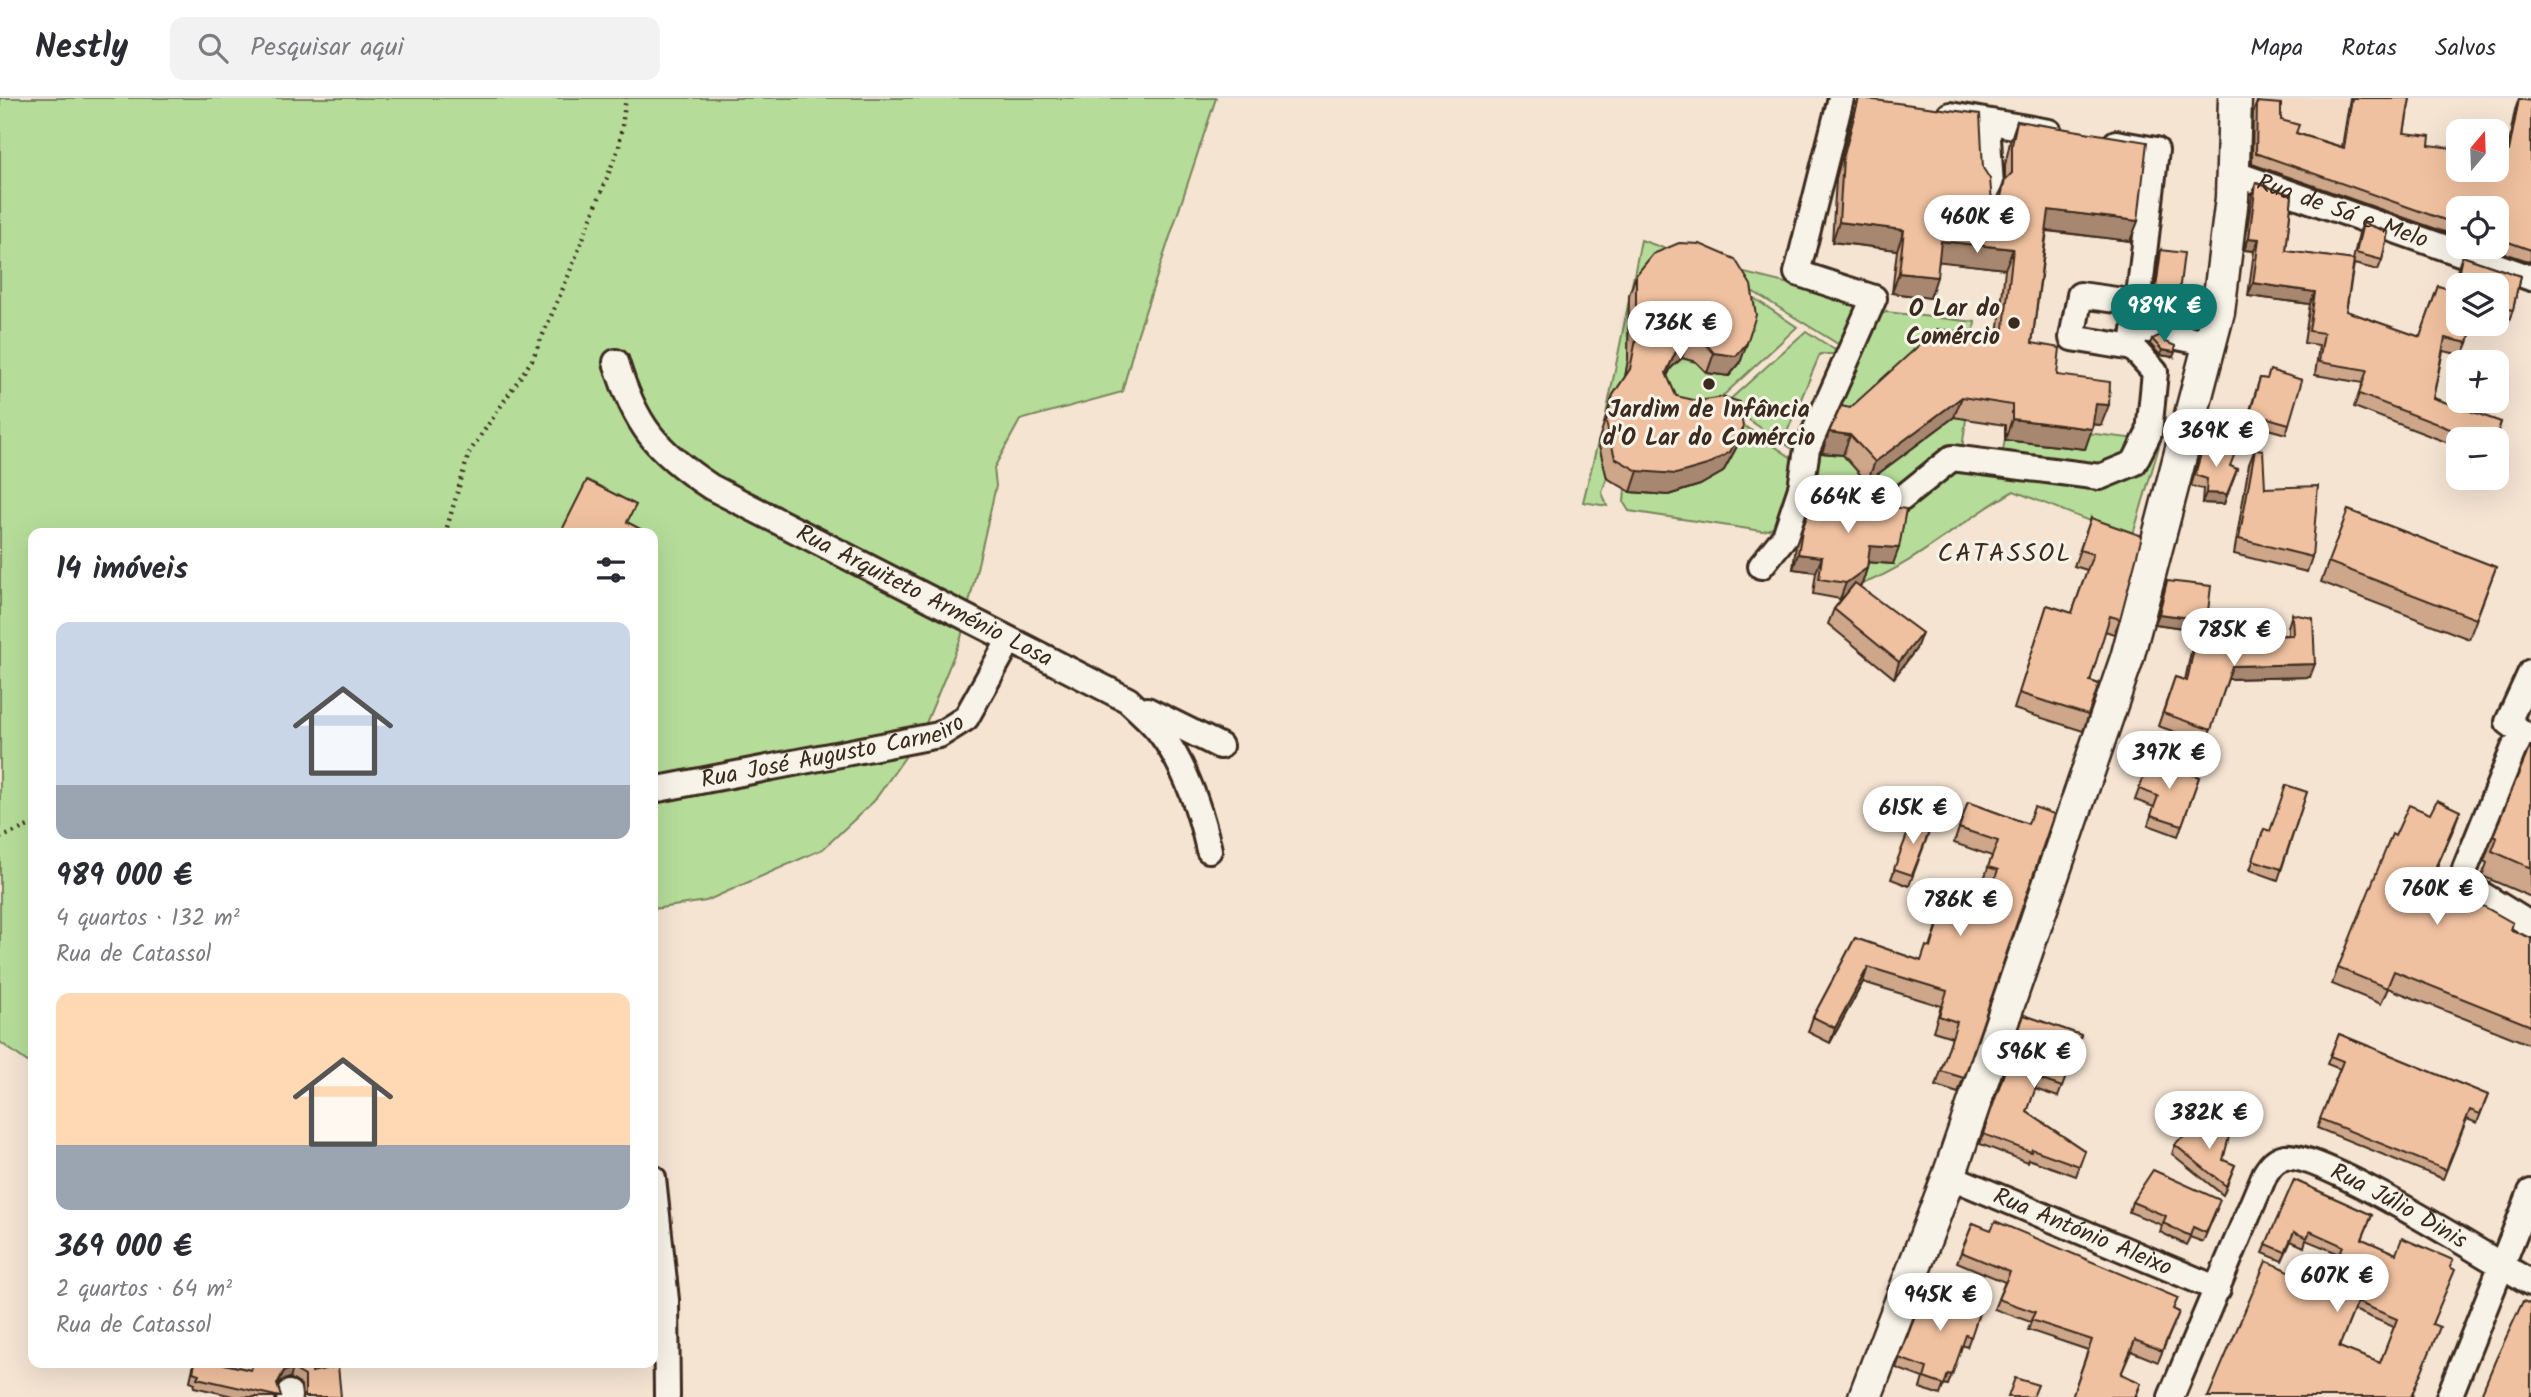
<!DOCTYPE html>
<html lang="pt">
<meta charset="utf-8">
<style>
body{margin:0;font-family:Kalam,sans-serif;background:#f2f2f3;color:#2b2b33;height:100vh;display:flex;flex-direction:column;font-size:26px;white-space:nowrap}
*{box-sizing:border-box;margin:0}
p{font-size:23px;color:#7c7c81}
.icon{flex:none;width:38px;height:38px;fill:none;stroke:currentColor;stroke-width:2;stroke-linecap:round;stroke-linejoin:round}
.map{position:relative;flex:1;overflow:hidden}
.drawer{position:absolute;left:28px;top:430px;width:630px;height:840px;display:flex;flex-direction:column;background:#fff;border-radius:14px;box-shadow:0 7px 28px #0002}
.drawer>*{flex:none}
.needle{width:46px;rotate:19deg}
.fabs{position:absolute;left:2446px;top:21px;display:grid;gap:14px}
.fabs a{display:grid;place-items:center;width:63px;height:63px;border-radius:14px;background:#fff;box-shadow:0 7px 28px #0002;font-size:35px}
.price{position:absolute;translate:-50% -60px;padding:0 16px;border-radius:24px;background:#fff;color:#222;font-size:23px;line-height:46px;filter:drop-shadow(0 2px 4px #0008)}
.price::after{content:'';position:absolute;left:50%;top:42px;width:21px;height:16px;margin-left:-10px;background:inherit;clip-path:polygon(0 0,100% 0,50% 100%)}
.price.active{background:#0f766e;color:#fff}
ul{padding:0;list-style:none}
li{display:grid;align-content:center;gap:14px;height:371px;padding:0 28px}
li span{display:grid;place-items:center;height:217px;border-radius:14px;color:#555}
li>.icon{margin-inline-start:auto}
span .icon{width:126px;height:126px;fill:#fffc;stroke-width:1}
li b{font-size:30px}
h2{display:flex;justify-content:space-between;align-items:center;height:84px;padding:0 28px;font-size:30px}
header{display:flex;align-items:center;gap:42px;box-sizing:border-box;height:98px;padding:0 35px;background:#fff;border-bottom:2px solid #e1e1e2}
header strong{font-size:33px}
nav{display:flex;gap:38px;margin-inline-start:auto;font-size:24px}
.search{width:490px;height:63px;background:#f2f2f3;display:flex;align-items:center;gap:18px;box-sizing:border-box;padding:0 24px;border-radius:14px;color:#7c7c81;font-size:26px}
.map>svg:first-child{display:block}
.built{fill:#f4dac3}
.green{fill:#b5dd99;stroke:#78845c;stroke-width:2}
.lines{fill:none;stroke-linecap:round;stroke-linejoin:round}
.minor-casing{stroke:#3b2a1e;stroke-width:30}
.major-casing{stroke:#3b2a1e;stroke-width:37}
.path{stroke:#3b2a1e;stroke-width:4.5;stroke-dasharray:2 5;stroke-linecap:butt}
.minor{stroke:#f7f3e8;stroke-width:24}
.major{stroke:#f7f3e8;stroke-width:32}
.wall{fill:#cea68a;stroke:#3b2a1e;stroke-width:2;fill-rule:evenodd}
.shaded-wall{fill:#a88770;stroke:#3b2a1e;stroke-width:2}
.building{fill:#f0c1a0;stroke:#3b2a1e;stroke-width:2;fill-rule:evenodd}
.poi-dot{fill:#3b2a1e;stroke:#f7f3e8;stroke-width:2.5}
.labels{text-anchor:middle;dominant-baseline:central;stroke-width:6;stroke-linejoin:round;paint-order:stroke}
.street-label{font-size:24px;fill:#3b2a1e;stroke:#f7f3e8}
.poi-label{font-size:24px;font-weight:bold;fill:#3b2a1e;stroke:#f7f3e8;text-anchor:end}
.neighbourhood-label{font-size:26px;letter-spacing:2px;fill:#3b2a1e;stroke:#f7f3e8}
</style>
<header>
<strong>Nestly</strong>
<div class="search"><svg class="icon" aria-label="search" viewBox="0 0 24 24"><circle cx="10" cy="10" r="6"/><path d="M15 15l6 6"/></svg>Pesquisar aqui</div>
<nav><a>Mapa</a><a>Rotas</a><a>Salvos</a></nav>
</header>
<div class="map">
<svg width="2531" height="1299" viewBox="0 0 2531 1299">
<rect width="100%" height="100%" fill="#f5e4d2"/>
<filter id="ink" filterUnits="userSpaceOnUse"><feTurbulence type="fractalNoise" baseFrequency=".0143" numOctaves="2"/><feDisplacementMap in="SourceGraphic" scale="14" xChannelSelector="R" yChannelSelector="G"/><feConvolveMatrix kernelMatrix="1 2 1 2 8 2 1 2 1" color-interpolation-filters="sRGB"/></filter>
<g filter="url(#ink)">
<!-- built -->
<path class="built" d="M2237 0H2380L2360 117 2236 74Z"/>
<!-- green -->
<g class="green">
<path d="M0 0H1216L1137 238 1122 294 1020 322 994 370 996 388 961 540 922 635 874 703 823 751 706 803 653 811V436H33V968L0 944Z"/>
<path d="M1641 142 1669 152 1629 197 1628 262 1623 291 1606 317Z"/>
<path d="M1708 166 1850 201 1861 207 1843 249Z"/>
<path d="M1727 182 1797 229 1698 321 1658 295 1671 270 1682 260 1696 264 1707 275 1729 278 1740 265Z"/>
<path d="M1886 214 1975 224 1972 256 1843 330 1831 328 1875 219Z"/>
<path d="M1806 233 1841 256H1820L1784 341 1804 345 1800 356 1725 306Z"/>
<path d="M1719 311 1798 364C1792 388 1791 429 1762 433L1629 413 1624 405 1625 390 1669 397 1700 387Z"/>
<path d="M1954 319 1966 321 1962 351C1901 394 1888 419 1814 378L1813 354 1843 357 1867 384Z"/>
<path d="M2087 335 2137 341 2133 350 2105 370 2002 357 2005 342 2084 351Z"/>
<path d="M1598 344 1607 380 1602 394 1607 408 1583 404Z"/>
<path d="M2160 345 2132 440 2014 393C1965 420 1913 468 1862 486L1865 464 1826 415 1802 411 1808 405 1839 409 1964 369 2096 386C2132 386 2141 373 2160 345Z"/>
</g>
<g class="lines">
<defs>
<g id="minor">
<path d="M1841 0 1797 175 1874 200 1807 351 1801 390 1870 406 1901 401 1952 360 2100 379 2134 365 2149 335 2155 274 2133 250"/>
<path d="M1950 17 2049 34"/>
<path d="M1987 24 1991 89"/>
<path d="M2116 45 2156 52 2133 250 2072 240 2080 197 2138 205 2149 232"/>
<path id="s1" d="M2233 75 2531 180"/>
<path d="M2173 238 2211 246"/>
<path id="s2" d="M616 264C635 327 656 353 711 389L1128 602C1139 613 1153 624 1162 637 1187 671 1200 712 1209 752"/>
<path d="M1761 468 1785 438 1801 390"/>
<path d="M2531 574 2508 624 2527 638 2514 650 2465 771V781L2476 793 2531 827"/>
<path d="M1147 612 1220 648"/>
<path id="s3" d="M653 692 939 637 966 620 1009 543"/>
<path id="s4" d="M1949 1078 2218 1191"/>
<path d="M653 1080 666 1202 667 1299"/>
<path d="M289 1299V1295"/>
<path id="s5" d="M2171 1299 2265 1076C2270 1068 2275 1061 2285 1059 2322 1054 2490 1161 2531 1185"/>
<path d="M2449 1299 2531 1094"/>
</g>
<path id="major" d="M1865 1299 1949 1078 2127 560 2218 214 2232 100 2235 0"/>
</defs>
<!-- minor casing -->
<use href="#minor" class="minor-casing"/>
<!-- major casing -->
<use href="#major" class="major-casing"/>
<!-- path -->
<g class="path">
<path d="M445 436 469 355 532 262 567 181 619 49 626 0"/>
<path d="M0 740 33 726"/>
<path d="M384 1265H469"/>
<path d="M310 1274 353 1265"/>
</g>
<!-- minor -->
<use href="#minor" class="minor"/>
<!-- major -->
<use href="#major" class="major"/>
</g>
<!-- wall -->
<g class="wall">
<path d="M1859 0 1983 70 1993 120 1997 102 2005 82V67L2010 44 2017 23 2138 123 2130 143 2047 133 2032 245 2057 277 2101 327 2093 326 2085 351 2005 342V327L1954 319 1867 384 1843 357 1822 355 1850 310 1998 238 2005 171 1939 163 1930 200 1892 195 1897 152 1832 144 1836 81 1852 19Z"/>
<path d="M2350 0H2410L2404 35 2429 47 2459 72 2507 53 2515 12 2519 1 2529 3 2530 0H2531V164L2487 149H2497V110H2459V139L2252 66 2253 15 2257 4 2296 35 2342 49Z"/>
<path d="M2256 85 2292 97 2286 153 2353 162 2359 135 2363 125 2388 134 2382 162 2378 172 2354 166 2346 213 2420 239 2438 188 2453 193 2458 170 2462 158 2520 178 2513 212 2508 225 2497 222V187H2459V226H2472L2468 245 2463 257 2443 253 2433 300 2501 324 2495 341H2459V349L2354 309 2363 285 2315 277 2319 247 2304 245 2310 206 2248 198 2254 153 2244 152 2252 97Z"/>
<path d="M2161 152 2175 223 2163 227 2153 203 2159 157Z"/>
<path d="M1636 177 1747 245 1740 265 1729 278 1707 275 1696 264 1682 260 1671 270 1667 278 1676 298 1743 330 1736 350 1723 374 1700 387 1668 397 1631 394 1607 380 1598 344 1613 297 1625 279 1628 262 1629 197Z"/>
<path d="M2152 241 2173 259 2160 257 2150 246Z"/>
<path d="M2260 280 2266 281 2289 326 2286 336 2246 325Z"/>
<path d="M2204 345 2230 368 2237 371 2224 406 2202 405 2203 391 2191 388Z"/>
<path d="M2255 351 2265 390 2312 459 2307 474 2234 456 2249 366Z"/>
<path d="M1815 397 1893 466 1868 464 1867 470 1862 486 1859 488 1916 551 1894 580 1828 526 1834 511 1844 498 1840 501 1813 496 1816 474 1793 471 1796 447Z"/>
<path d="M2348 412 2496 469 2469 541 2321 484Z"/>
<path d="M2091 420 2120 521 2114 536 2105 533 2090 583 2099 586 2083 633 2014 611 2047 507 2072 515 2087 472 2074 468Z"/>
<path d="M2167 483 2203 533 2155 526Z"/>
<path d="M2292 516 2310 579 2228 581 2206 645 2158 628 2175 579 2185 582 2191 554 2196 541 2288 537V529Z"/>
<path d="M2531 648V799L2482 778 2487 765 2484 763 2493 738Z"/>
<path d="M2150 661 2199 679 2178 738 2148 727 2154 709 2135 702Z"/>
<path d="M2307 694 2278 782 2250 772 2264 731 2270 733Z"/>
<path d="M1968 704 2028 726 2054 716 1958 995 1936 988 1952 939 1933 933 1941 908 1863 884 1830 945 1808 934 1813 919 1855 840 1921 863 1930 850 1944 806 1976 815 1985 808 1992 787 1983 784 1992 758 1954 745Z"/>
<path d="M1914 719 1932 726 1909 788 1891 781Z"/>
<path d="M2454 729 2427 791 2511 832 2531 840V947L2388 890 2381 906 2332 886 2338 870 2395 738Z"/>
<path d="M2024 917 2081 937 2058 999 2035 991 2027 1014 2085 1053 2076 1078 2028 1061 2027 1064 1980 1046Z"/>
<path d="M2339 936 2488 997 2477 1025 2467 1021 2443 1081 2317 1030 2340 971 2327 966Z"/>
<path d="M2175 1047 2223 1062 2235 1067 2223 1097 2172 1056Z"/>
<path d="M2294 1082 2372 1117 2362 1141 2396 1156 2450 1170 2432 1226 2412 1299H2208L2326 1189 2340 1156 2306 1142 2304 1149 2291 1143 2282 1163 2263 1155ZM2354 1212 2394 1229 2380 1265 2339 1249Z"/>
<path d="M2132 1104 2217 1111 2203 1144 2190 1139 2186 1147 2160 1134 2162 1127 2129 1114Z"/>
<path d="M1973 1125 2179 1214 2158 1264 2131 1253 2121 1276 2141 1285 2136 1299H2072L2088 1252 2028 1232 2031 1224 1994 1211 2005 1184 1957 1164Z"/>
<path d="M1927 1187 1982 1206 1967 1249 1962 1247 1948 1287 1944 1286 1940 1297 1920 1290 1923 1280 1896 1270Z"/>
<path d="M194 1265H220L251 1272 253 1265 312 1274 341 1299H302L301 1287 290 1280 281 1283 278 1288 281 1299H237L194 1289 195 1285 190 1283Z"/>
</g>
<!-- shaded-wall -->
<g class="shaded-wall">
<path d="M2049 112 2138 123 2130 143 2042 132Z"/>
<path d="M1839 124 1904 132 1897 152 1832 144Z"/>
<path d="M2249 140 2259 141 2254 153 2244 152Z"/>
<path d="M1941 143 2013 151 2005 171 1934 163Z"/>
<path d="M1899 175 1937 179 1930 200 1892 195Z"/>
<path d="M2253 185 2315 194 2310 206 2248 198Z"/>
<path d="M2176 218 2175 223 2163 227 2165 222Z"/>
<path d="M1689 240 1682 260 1671 270 1658 295 1666 275 1678 249Z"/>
<path d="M1747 245 1740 265 1729 278 1707 275 1714 255Z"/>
<path d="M2162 252 2175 254 2173 259 2160 257Z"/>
<path d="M1962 299 1954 319 1867 384 1875 364Z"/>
<path d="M2096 306 2109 307 2101 327 2089 326Z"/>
<path d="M2012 321 2092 331 2085 351 2005 342Z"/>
<path d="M1743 330 1736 350 1723 374 1700 387 1668 397 1631 394 1638 373Z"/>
<path d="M1829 334 1850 337 1843 357 1822 355Z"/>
<path d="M2206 395 2227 396 2224 406 2202 405Z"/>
<path d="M1870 448 1899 450 1893 466 1865 464Z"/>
<path d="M1798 456 1822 459 1816 474 1793 471Z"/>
<path d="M1867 470 1862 486 1840 501 1846 485Z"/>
<path d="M2159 516 2207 522 2203 533 2155 526Z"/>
<path d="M1922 535 1916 551 1894 580 1899 564Z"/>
<path d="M2315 566 2310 579 2227 581 2232 568Z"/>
<path d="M2460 713 2454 729 2420 807 2426 791Z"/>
<path d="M1868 869 1863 884 1830 945 1835 930Z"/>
<path d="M293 1271 290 1280 281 1283 274 1295 277 1286 284 1273Z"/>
</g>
<!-- building -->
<g class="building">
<path d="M1859 0 1980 16 1983 70 1990 81 1994 128 2005 82 2012 75V47L2017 23 2147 44 2138 123 2049 112 2032 245 2060 250 2057 277 2110 284 2109 307 2096 306 2092 331 2012 321V307L1962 299 1875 364 1850 337 1829 334 1841 308 1850 310 1937 231 2003 239 2013 151 1941 143 1937 179 1899 175 1904 132 1839 124 1843 61Z"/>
<path d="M2352 0H2410L2404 35 2430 38 2429 47 2459 51V72H2497V52L2509 53 2519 1 2531 3V152L2497 140V110H2459V127L2256 55 2257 4 2281 6V22L2299 27 2296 35 2344 50Z"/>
<path d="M2256 85 2292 97 2286 153 2354 162 2346 213 2420 239 2438 188 2455 193 2462 158 2520 178 2513 212 2497 209V187H2459V226H2472L2468 245 2445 240 2433 300 2501 324 2495 341H2476L2359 296 2367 272 2319 264 2324 235 2309 233 2315 194 2253 185 2259 141 2249 140Z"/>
<path d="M2363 125 2388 134 2382 162 2356 155Z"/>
<path d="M1679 145 1700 146 1735 161 1751 187 1756 217 1747 245 1736 258 1714 255 1703 243 1689 240 1678 249 1666 275 1676 298 1698 303 1724 299 1740 304 1743 330 1730 354 1707 367 1676 376 1638 373 1615 360 1606 324 1613 297 1630 271 1636 242V177L1653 156Z"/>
<path d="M2161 152 2184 155 2176 218 2165 222 2155 198Z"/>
<path d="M2161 237 2166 244 2175 248V254L2162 252 2152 241Z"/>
<path d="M2270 272 2302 282 2289 326 2250 315 2260 280 2267 281Z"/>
<path d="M2204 345 2235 355 2230 368 2237 371 2227 396 2206 395 2207 381 2195 377Z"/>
<path d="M2255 351 2263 352 2265 390 2318 388 2312 459 2239 441Z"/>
<path d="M587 382 636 407 627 424 648 435 647 436H560Z"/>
<path d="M1815 397 1906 411 1899 450 1870 448 1867 470 1846 485 1819 481 1822 459 1798 456 1802 432Z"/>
<path d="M2348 412 2496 469 2476 521 2328 464Z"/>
<path d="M2091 420 2142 438 2120 521 2110 518 2090 583 2099 586 2088 617 2019 595 2047 507 2072 515 2093 456 2080 452Z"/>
<path d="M2167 483 2211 488 2207 522 2159 516Z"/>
<path d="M1855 485 1922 535 1899 564 1834 511Z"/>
<path d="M2292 516 2313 520 2315 566 2232 568 2211 632 2163 615 2175 579 2187 583 2196 541 2293 537Z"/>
<path d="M2530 648H2531V770L2492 753 2497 740 2493 738Z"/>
<path d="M2150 661 2199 679 2182 727 2151 717 2158 698 2139 691Z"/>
<path d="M2286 687 2307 694 2281 771 2253 762 2264 731 2270 733Z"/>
<path d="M2437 702 2460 713 2426 791 2460 804 2462 799 2481 807 2513 825 2511 832 2531 840V928L2394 873 2387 890 2338 870 2392 736 2395 738 2409 707 2430 716Z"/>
<path d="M1968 704 2028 726 2034 709 2054 716 1964 980 1941 973 1957 924 1939 918 1947 893 1868 869 1835 930 1813 919 1855 840 1921 863 1926 848 1931 850 1944 806 1976 815 1979 806 1985 808 1998 772 1988 769 1998 743 1959 730Z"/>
<path d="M1914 719 1932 726 1912 777 1894 771Z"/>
<path d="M2024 917 2081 937 2062 989 2039 981 2027 1014 2085 1053 2079 1068 2032 1051 2031 1054 1983 1036Z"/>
<path d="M2339 936 2488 997 2480 1016 2470 1012 2446 1072 2320 1021 2343 963 2330 958Z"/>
<path d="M2200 1028 2231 1031 2223 1062 2235 1067 2226 1088 2175 1047 2178 1043Z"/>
<path d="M2153 1072 2220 1102 2206 1135 2193 1129 2190 1138 2163 1125 2166 1118 2132 1104Z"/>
<path d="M2294 1082 2372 1117 2362 1141 2396 1156 2402 1140 2453 1162 2450 1169 2455 1172 2432 1226 2440 1229 2411 1299H2208L2266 1163 2326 1189 2343 1148 2310 1133 2307 1140 2294 1134 2285 1154 2266 1146ZM2357 1204 2397 1221 2380 1265 2339 1249Z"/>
<path d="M1995 1123 2178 1200 2173 1211 2179 1214 2162 1253 2135 1242 2121 1276 2141 1285 2135 1299H2072L2092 1242 2031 1222 2035 1214 1998 1201 2010 1174 1961 1154 1973 1125 1991 1132Z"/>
<path d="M1927 1187 1982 1206 1971 1239 1966 1237 1952 1277 1948 1276 1944 1287 1924 1280 1927 1270 1899 1260Z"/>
<path d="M2523 1203 2531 1206V1299H2480L2496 1261Z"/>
<path d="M195 1265H220L251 1272 253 1265H313L312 1274 338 1268 341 1299H303L305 1297V1278L293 1271 284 1273 277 1286 281 1299H280L197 1280 199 1276 193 1274Z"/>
<path d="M2015 1280 2038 1287 2033 1299H2008Z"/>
</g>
</g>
<!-- markers -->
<g class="poi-dot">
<circle cx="2014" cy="225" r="7"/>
<circle cx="1709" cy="286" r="7"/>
</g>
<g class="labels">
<!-- street labels -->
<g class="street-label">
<text stroke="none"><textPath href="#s1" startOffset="116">Rua de Sá e Melo</textPath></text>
<text stroke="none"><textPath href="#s2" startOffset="401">Rua Arquiteto Arménio Losa</textPath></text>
<text stroke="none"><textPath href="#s3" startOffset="184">Rua José Augusto Carneiro</textPath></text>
<text stroke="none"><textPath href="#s5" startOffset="394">Rua Júlio Dinis</textPath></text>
<text stroke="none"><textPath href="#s4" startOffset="145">Rua António Aleixo</textPath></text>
</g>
<!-- poi labels -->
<g class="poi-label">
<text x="2000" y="211">O Lar do<tspan x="2000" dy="28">Comércio</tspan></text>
<text x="1709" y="312" text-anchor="middle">Jardim de Infância<tspan x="1709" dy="28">d'O Lar do Comércio</tspan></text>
</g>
<!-- neighbourhood labels -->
<g class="neighbourhood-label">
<text x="2005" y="456">CATASSOL</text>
</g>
</g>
</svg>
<div class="fabs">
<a><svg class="needle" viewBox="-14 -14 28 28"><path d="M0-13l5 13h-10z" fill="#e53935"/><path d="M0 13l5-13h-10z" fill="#7c7c81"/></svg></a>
<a><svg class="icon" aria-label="locate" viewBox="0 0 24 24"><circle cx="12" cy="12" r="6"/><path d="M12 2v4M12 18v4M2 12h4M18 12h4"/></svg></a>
<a><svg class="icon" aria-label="layers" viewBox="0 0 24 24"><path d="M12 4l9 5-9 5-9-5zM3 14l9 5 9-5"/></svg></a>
<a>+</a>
<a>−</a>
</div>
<b class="price" style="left:1977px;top:157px">460K €</b>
<b class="price active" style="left:2164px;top:246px">989K €</b>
<b class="price" style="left:1680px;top:263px">736K €</b>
<b class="price" style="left:2216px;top:371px">369K €</b>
<b class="price" style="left:1848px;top:437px">664K €</b>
<b class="price" style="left:2234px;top:570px">785K €</b>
<b class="price" style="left:2169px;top:693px">397K €</b>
<b class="price" style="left:1913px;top:748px">615K €</b>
<b class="price" style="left:2437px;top:829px">760K €</b>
<b class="price" style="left:1960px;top:840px">786K €</b>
<b class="price" style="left:2034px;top:992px">596K €</b>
<b class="price" style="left:2209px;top:1053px">382K €</b>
<b class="price" style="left:2337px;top:1216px">607K €</b>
<b class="price" style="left:1940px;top:1235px">945K €</b>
<section class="drawer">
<h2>14 imóveis<svg class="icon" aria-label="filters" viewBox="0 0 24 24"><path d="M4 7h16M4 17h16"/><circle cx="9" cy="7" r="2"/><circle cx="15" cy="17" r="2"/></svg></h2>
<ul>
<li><span style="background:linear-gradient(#c9d6e8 75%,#9aa5b1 0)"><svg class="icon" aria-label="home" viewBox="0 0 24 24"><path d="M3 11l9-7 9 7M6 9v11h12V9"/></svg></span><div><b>989 000 €</b><p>4 quartos · 132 m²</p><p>Rua de Catassol</p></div></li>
<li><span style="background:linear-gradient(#ffd9b3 70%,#9aa5b1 0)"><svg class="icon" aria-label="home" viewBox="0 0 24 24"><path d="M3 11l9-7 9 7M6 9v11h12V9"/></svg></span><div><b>369 000 €</b><p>2 quartos · 64 m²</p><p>Rua de Catassol</p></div></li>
</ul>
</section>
</div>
